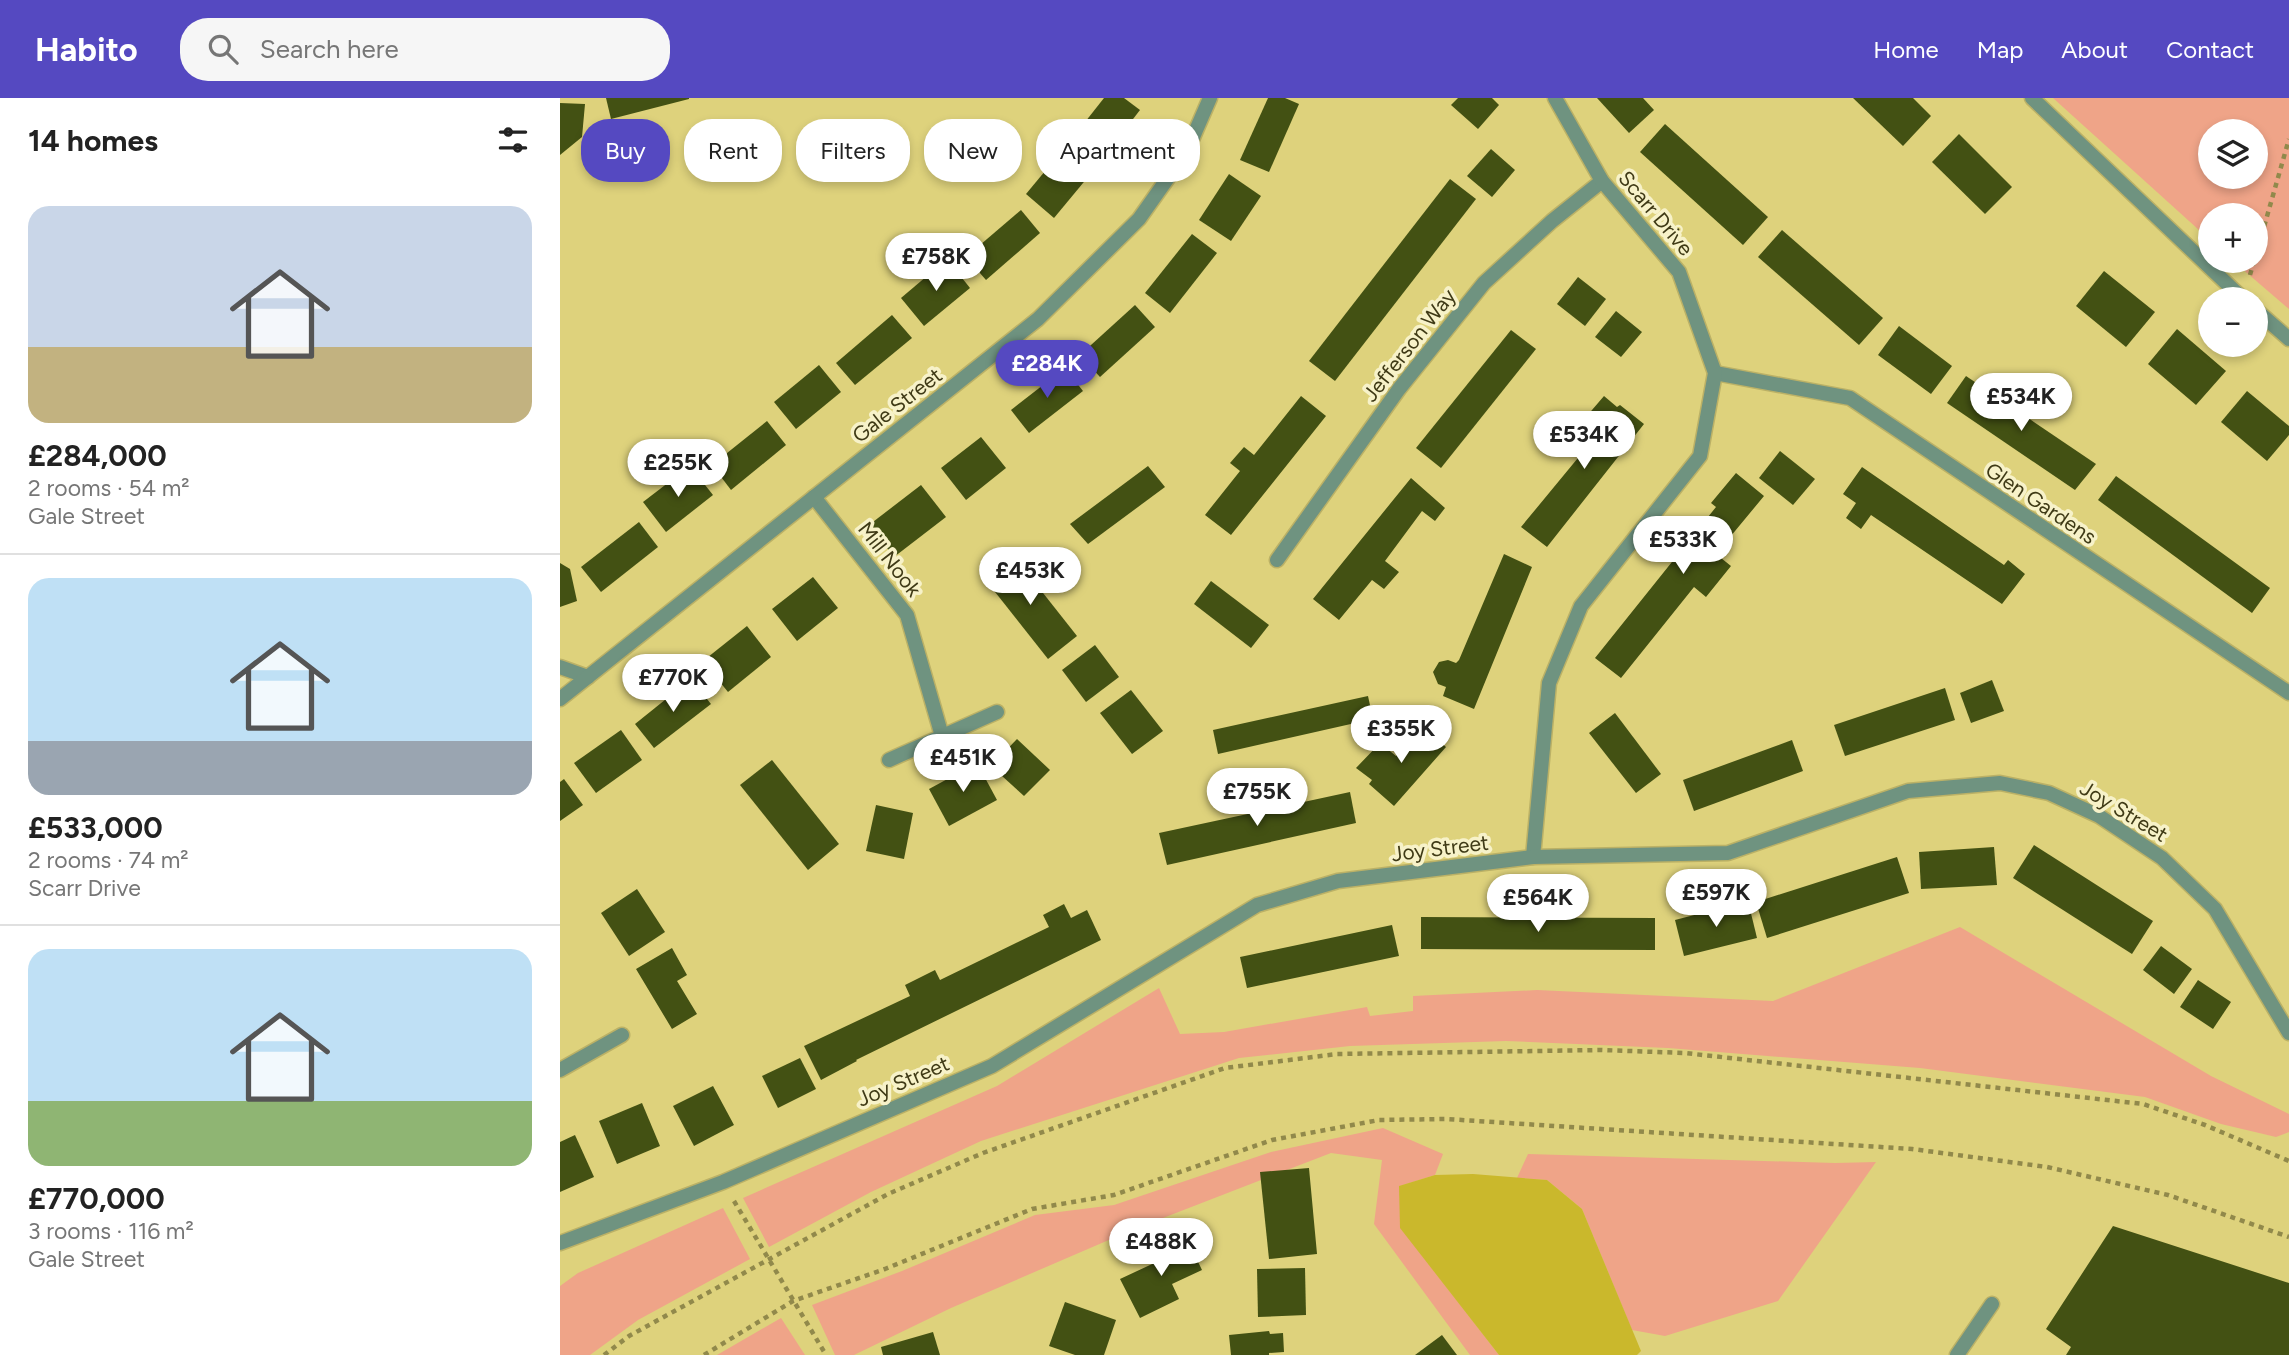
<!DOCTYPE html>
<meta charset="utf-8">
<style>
body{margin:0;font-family:Figtree,sans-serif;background:#f6f6f6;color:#222;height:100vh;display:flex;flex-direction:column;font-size:26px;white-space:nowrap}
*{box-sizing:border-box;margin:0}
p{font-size:23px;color:#767676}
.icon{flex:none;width:38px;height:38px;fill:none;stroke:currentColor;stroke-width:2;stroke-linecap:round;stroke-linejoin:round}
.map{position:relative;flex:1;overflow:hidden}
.drawer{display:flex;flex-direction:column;background:#fff;width:560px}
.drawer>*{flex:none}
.hud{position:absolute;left:21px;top:21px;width:665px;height:63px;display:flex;gap:14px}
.controls{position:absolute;left:1638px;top:21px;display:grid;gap:14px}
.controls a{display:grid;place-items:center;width:70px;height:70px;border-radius:50%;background:#fff;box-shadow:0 4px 10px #0003;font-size:35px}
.price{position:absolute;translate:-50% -60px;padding:0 16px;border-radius:24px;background:#fff;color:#222;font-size:23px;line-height:46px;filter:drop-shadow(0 2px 4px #0008)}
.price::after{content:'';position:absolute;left:50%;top:42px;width:21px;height:16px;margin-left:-10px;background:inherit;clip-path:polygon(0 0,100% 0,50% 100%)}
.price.on{background:#5549c1;color:#fff}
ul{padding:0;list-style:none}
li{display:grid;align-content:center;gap:14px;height:371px;padding:0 28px}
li+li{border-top:2px solid #e0e0e0}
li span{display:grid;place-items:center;height:217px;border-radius:21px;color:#555}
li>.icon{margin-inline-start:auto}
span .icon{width:126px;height:126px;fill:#fffc;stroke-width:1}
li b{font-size:30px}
h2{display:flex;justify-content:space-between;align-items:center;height:84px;padding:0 28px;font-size:30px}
.tag{padding:0 24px;border-radius:28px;background:#fff;box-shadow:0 4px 10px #0003;font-size:24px;line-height:63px}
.tag.on{background:#5549c1;color:#fff}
header{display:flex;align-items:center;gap:42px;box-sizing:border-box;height:98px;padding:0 35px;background:#5549c1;color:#fff}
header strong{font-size:33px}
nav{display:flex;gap:38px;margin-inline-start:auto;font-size:24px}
.search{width:490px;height:63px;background:#f6f6f6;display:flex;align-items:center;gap:18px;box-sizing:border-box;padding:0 24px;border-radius:28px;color:#767676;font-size:26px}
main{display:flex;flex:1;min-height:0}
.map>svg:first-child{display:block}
.green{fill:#efa488;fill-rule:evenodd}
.water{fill:#cab82c}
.building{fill:#435113}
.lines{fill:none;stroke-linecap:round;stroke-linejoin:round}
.lane-casing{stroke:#bbb166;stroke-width:17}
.street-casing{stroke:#bbb166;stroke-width:17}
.path{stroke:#91894b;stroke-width:4.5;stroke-dasharray:5 5;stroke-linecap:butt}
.lane{stroke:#6f9380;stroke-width:14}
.street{stroke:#6f9380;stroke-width:14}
.labels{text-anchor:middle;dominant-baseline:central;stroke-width:7;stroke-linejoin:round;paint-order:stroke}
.street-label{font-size:21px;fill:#3f3a16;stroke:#f7f2c9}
</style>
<header>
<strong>Habito</strong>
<div class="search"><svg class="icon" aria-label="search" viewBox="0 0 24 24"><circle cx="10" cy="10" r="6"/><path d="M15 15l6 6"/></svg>Search here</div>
<nav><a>Home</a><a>Map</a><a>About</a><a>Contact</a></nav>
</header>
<main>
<section class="drawer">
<h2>14 homes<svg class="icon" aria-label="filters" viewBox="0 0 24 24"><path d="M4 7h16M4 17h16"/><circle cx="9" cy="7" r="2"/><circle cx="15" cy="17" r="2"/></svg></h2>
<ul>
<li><span style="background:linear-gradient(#c9d6e8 65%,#c2b280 0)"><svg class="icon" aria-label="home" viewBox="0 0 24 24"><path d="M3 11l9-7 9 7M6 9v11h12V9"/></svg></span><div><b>£284,000</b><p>2 rooms · 54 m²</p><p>Gale Street</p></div></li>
<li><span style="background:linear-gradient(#bfe0f5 75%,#9aa5b1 0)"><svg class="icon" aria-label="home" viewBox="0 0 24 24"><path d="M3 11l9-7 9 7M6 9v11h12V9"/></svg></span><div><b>£533,000</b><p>2 rooms · 74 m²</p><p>Scarr Drive</p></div></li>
<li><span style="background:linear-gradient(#bfe0f5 70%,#8fb573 0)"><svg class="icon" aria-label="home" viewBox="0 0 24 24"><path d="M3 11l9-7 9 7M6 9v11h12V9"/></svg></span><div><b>£770,000</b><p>3 rooms · 116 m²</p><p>Gale Street</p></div></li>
</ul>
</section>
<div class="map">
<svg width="1729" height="1257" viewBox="0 0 1729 1257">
<rect width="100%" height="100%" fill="#ded27c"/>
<!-- green -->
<g class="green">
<path d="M1493 0H1729V211L1673 163H1696V117H1650V142ZM1696 33V79H1650V33Z"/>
<path d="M1400 829 1651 978 1729 1016V1034L1716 1039 1661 1026 1585 999 1360 970 1108 950 946 943 790 948 679 960 421 1043 311 1094 209 1149 183 1100 437 988 599 890 620 936 664 934 807 909 810 918 853 913V898L977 892 1213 903Z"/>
<path d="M823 1030 883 1056 875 1077 840 1088 841 1130 939 1257H910L814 1126 822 1062 771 1055 572 1132 391 1210 294 1257H275L252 1207 342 1173 475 1117 554 1107 711 1054Z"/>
<path d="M968 1056 1275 1065 1316 1064 1218 1203 1105 1238 1072 1232 1022 1111 987 1082 957 1080Z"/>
<path d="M163 1110 190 1161 78 1222 30 1257H0V1188L18 1175Z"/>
<path d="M221 1220 245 1257H157Z"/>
</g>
<!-- water -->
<path class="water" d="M913 1076 987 1082 1022 1111 1081 1253 1077 1257H939L840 1130 839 1088 875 1077Z"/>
<!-- building -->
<g class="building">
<path d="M46 0H129V1L51 21Z"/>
<path d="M544 0H564L580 12 543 60 514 38Z"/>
<path d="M708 0H725L739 6 709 74 680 62Z"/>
<path d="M898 0H932L939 7 918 31 891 7Z"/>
<path d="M1037 0H1083L1094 12 1069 35Z"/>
<path d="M1293 0H1353L1371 18 1343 48Z"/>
<path d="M0 5 25 6 22 39 0 57Z"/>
<path d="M1105 26 1208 119 1183 147 1080 54Z"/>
<path d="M1399 36 1452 89 1425 116 1372 64Z"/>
<path d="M505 49 533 73 494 120 466 96Z"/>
<path d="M931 51 955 72 932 99 907 78Z"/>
<path d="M669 76 701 98 671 143 639 122Z"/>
<path d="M890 81 916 101 775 283 749 263Z"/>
<path d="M461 112 480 135 426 182 406 159Z"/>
<path d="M1222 132 1323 220 1299 247 1198 159Z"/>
<path d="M632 136 657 155 610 215 585 195Z"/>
<path d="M387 161 410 190 364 228 341 200Z"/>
<path d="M1544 173 1595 214 1566 249 1516 208Z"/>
<path d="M1018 179 1046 201 1025 228 997 206Z"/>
<path d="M575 207 595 229 540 279 520 257Z"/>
<path d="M1056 213 1082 234 1061 259 1035 239Z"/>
<path d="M332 217 352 240 295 287 276 265Z"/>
<path d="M1339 228 1392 268 1371 296 1318 257Z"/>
<path d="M1617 231 1666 273 1636 307 1588 266Z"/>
<path d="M951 232 976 251 881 370 856 350Z"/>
<path d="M259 267 281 294 236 331 214 304Z"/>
<path d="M505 270 523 293 469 335 451 312Z"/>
<path d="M1406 278 1536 366 1515 392 1387 305Z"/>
<path d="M1687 293 1729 328V337L1707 363 1661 324Z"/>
<path d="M741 298 766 318 671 437 645 417 680 373 670 365 684 349 694 357Z"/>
<path d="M1044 298 1057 309 1060 307 1084 326 987 449 961 429 1041 332 1026 319Z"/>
<path d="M207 323 226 347 171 392 152 367Z"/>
<path d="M421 339 446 370 406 402 381 370Z"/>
<path d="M1220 353 1255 381 1233 407 1199 380Z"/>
<path d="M130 368 153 397 106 434 83 404Z"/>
<path d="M588 368 605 389 528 446 510 426Z"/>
<path d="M1302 369 1444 467 1448 462 1465 476 1442 506 1311 417 1301 431 1286 420 1296 405 1283 396Z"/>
<path d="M1176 375 1204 398 1156 456 1171 468 1146 499 1134 489 1061 580 1035 560 1156 409 1151 405Z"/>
<path d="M1556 378 1710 490 1692 515 1538 402Z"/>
<path d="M851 380 885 410 875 423 862 413 825 463 839 474 824 491 812 482 779 522 753 501Z"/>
<path d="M361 387 386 419 334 459 309 427Z"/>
<path d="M79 424 98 449 41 494 21 469Z"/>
<path d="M944 456 972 469 914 611 883 598 886 589 878 586 873 574 879 564 888 562 896 565 899 562Z"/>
<path d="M453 457 517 538 488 561 424 480Z"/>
<path d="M0 465 10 471 17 503 0 509Z"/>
<path d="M253 479 278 510 237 543 212 511Z"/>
<path d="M651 483 709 527 691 550 634 506Z"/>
<path d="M187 528 211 559 168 594 143 563Z"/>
<path d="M535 547 559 579 526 604 502 572Z"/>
<path d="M131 581 151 606 94 650 75 626Z"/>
<path d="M1432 582 1444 613 1411 625 1400 595Z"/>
<path d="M1385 590 1395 622 1285 658 1274 627Z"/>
<path d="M571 592 603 633 572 656 540 615Z"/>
<path d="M808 598 813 621 658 656 653 632Z"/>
<path d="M1055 615 1101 676 1076 695 1029 635Z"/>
<path d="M862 628 886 649 834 708 809 686 812 682 796 670 820 645 836 658Z"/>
<path d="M61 632 82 662 36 695 14 665Z"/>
<path d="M457 641 490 672 464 698 431 668Z"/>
<path d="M1232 642 1243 673 1134 713 1123 682Z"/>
<path d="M212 662 279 746 248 772 180 687Z"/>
<path d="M417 665 437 702 389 728 369 691Z"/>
<path d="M4 681 23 707 0 723V684Z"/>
<path d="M790 694 796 725 607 767 599 735Z"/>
<path d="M316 707 353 715 344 761 306 753Z"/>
<path d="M1474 747 1593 823 1572 856 1453 780Z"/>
<path d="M1434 749 1437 787 1361 791 1359 754Z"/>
<path d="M1337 759 1349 795 1207 840 1196 804Z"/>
<path d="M77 791 105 834 69 858 41 815Z"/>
<path d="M1188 803 1197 840 1124 858 1115 822Z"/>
<path d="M504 806 511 820 527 812 541 842 296 962 297 963 261 982 244 948 350 898 345 887 375 872 380 882 489 829 483 817Z"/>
<path d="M861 819 1095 820V852L861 851Z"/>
<path d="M832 827 839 858 687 890 680 859Z"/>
<path d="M1601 848 1632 871 1614 896 1583 872Z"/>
<path d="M112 850 127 877 117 883 137 916 112 931 76 871Z"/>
<path d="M1638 882 1671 904 1653 931 1620 909Z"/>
<path d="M240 960 256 991 218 1010 202 978Z"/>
<path d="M153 988 174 1027 134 1048 113 1008Z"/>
<path d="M82 1005 100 1048 57 1066 39 1023Z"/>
<path d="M15 1037 34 1079 0 1094V1044Z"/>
<path d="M749 1070 757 1156 709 1161 700 1074Z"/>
<path d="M1553 1128 1729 1185V1257H1506L1511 1249 1486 1231Z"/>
<path d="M626 1139 642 1172 612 1186 619 1201 580 1220 560 1181 605 1160 601 1152Z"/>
<path d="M745 1170 746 1217 698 1219 697 1171Z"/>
<path d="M505 1204 556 1222 544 1257H515L489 1248Z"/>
<path d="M709 1233 710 1236 723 1235 724 1254 709 1255V1257H671L669 1237Z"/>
<path d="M373 1234 380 1257H323L321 1249Z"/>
<path d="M882 1237 897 1257H855Z"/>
</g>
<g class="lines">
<defs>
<path id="lane" d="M1397 1257 1432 1206"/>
<g id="street">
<path d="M1472 0 1683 201"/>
<path d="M1696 212 1729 241"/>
<path d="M1155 275 1290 300 1729 595"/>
<path d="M254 399 347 517 382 638"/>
<path d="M717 462 839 291 924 185 992 123 1042 83"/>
<path d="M0 569 28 579"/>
<path d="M0 601 478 221 579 121 627 53 650 0"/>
<path d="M329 662 437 614"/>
<path d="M973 759 989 585 1021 508 1140 358 1155 275 1119 174 1042 83 995 0"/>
<path d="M0 972 62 937"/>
<path d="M0 1145 163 1084 432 968 697 807 778 783 973 759 1168 755 1348 693 1440 685 1489 695 1539 718 1602 760 1655 811 1729 935"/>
</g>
</defs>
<!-- lane casing -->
<use href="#lane" class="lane-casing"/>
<!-- street casing -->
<use href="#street" class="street-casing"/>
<!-- path -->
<g class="path">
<path d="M1696 157 1729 41"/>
<path d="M1690 177 1694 163"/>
<path d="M174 1103 266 1257"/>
<path d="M44 1257 69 1238 328 1096 423 1055 665 970 777 956 1042 952 1125 955 1583 1006 1645 1027 1729 1063"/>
<path d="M144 1257 233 1203 325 1171 472 1111 554 1097 712 1042 819 1022 886 1021 1352 1051 1487 1069 1608 1097 1729 1139"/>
</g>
<!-- lane -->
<use href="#lane" class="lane"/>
<!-- street -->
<use href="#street" class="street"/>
</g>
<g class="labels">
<!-- street labels -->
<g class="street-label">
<text transform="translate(1096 115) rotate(50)">Scarr Drive</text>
<text transform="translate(849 247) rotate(-52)">Jefferson Way</text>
<text transform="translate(337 307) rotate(-38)">Gale Street</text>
<text transform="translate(1481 405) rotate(34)">Glen Gardens</text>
<text transform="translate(330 461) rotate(52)">Mill Nook</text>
<text transform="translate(1564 713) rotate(31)">Joy Street</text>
<text transform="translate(880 750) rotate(-7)">Joy Street</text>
<text transform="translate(343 983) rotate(-23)">Joy Street</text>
</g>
</g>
</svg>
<div class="controls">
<a><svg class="icon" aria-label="layers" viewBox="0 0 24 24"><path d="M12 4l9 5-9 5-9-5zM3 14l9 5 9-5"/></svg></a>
<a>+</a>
<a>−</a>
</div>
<b class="price" style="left:376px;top:195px">£758K</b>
<b class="price on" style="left:487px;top:302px">£284K</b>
<b class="price" style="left:1461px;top:335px">£534K</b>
<b class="price" style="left:1024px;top:373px">£534K</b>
<b class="price" style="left:118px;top:401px">£255K</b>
<b class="price" style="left:1123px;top:478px">£533K</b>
<b class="price" style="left:470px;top:509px">£453K</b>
<b class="price" style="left:113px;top:616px">£770K</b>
<b class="price" style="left:841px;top:667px">£355K</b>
<b class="price" style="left:403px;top:696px">£451K</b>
<b class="price" style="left:697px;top:730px">£755K</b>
<b class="price" style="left:1156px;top:831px">£597K</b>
<b class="price" style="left:978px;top:836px">£564K</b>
<b class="price" style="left:601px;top:1180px">£488K</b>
<div class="hud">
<a class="tag on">Buy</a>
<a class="tag">Rent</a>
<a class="tag">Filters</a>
<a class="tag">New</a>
<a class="tag">Apartment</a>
</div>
</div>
</main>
